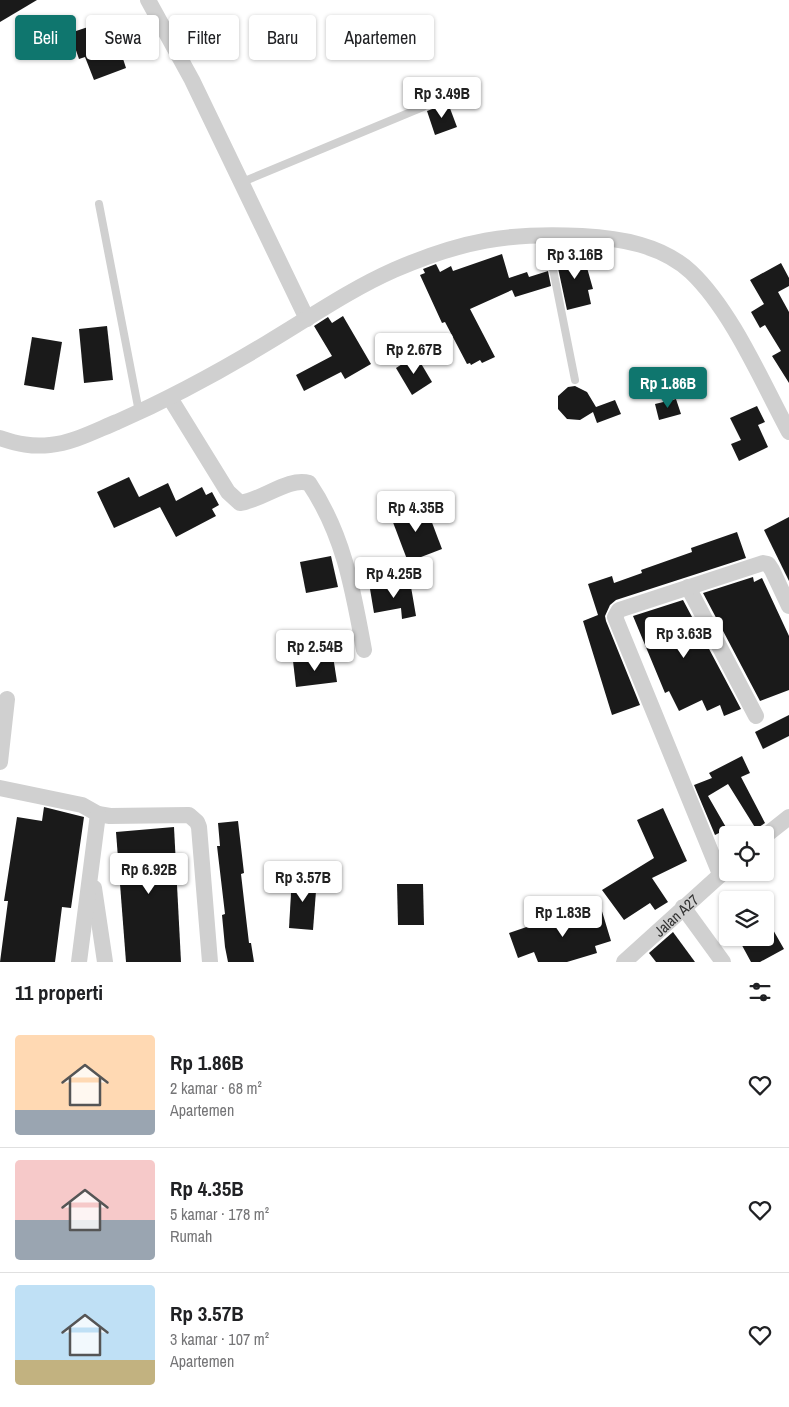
<!DOCTYPE html>
<html lang="id">
<meta charset="utf-8">
<style>
body{margin:0;font-family:"Archivo Narrow",sans-serif;background:#f2f2f2;color:#202124;height:100vh;display:flex;flex-direction:column;font-size:19px;white-space:nowrap}
*{box-sizing:border-box;margin:0}
p{font-size:16px;color:#757577}
.icon{flex:none;width:28px;height:28px;fill:none;stroke:currentColor;stroke-width:2;stroke-linecap:round;stroke-linejoin:round}
.map{position:relative;height:962px;overflow:hidden}
.details{display:flex;flex-direction:column;background:#fff;flex:1}
.details>*{flex:none}
.top-card{position:absolute;left:15px;top:15px;width:500px;height:45px;display:flex;gap:10px}
.tools{position:absolute;left:719px;top:826px;display:grid;gap:10px}
.tools a{display:grid;place-items:center;width:55px;height:55px;border-radius:5px;background:#fff;box-shadow:0 1px 4px #0004;font-size:25px}
.price{position:absolute;translate:-50% -42px;padding:0 11px;border-radius:5px;background:#fff;color:#222;font-size:16px;line-height:32px;filter:drop-shadow(0 1px 2px #0008)}
.price::after{content:'';position:absolute;left:50%;top:30px;width:15px;height:11px;margin-left:-8px;background:inherit;clip-path:polygon(0 0,100% 0,50% 100%)}
.price.current{background:#0f766e;color:#fff}
ul{padding:0;list-style:none}
li{display:flex;align-items:center;gap:15px;height:125px;padding:0 15px}
li+li{border-top:1px solid #e0e0e0}
li span{display:grid;place-items:center;flex:none;width:140px;height:100px;border-radius:5px;color:#555}
li>.icon{margin-inline-start:auto}
span .icon{width:60px;height:60px;fill:#fffc;stroke-width:1}
li b{font-size:21px}
h2{display:flex;justify-content:space-between;align-items:center;height:60px;padding:0 15px;font-size:21px}
.pill{padding:0 18px;border-radius:5px;background:#fff;box-shadow:0 1px 4px #0004;font-size:18px;line-height:45px}
.pill.current{background:#0f766e;color:#fff}
.map>svg:first-child{display:block}
.building{fill:#1a1a1a}
.lines{fill:none;stroke-linecap:round;stroke-linejoin:round}
.service{stroke:#d0d0d0;stroke-width:8}
.minor{stroke:#d0d0d0;stroke-width:16}
.labels{text-anchor:middle;dominant-baseline:central;stroke-width:5;stroke-linejoin:round;paint-order:stroke}
.street-label{font-size:15px;fill:#333;stroke:#fff}
</style>
<div class="map">
<svg width="789" height="962" viewBox="0 0 789 962">
<rect width="100%" height="100%" fill="#fff"/>
<!-- building -->
<g class="building">
<path d="M0 0H37L0 22Z"/>
<path d="M88 27 93 42 115 34 126 68 94 80 85 57 79 59 70 33Z"/>
<path d="M448 103 457 127 435 135 427 111Z"/>
<path d="M582 250 593 289 588 290 591 304 567 310 558 268 563 266 560 255Z"/>
<path d="M502 254 509 278 527 272 529 277 548 271 551 286 515 297 512 290 470 309 495 357 482 363 480 360 471 365 470 363 467 364 445 322 442 323 420 275 425 273 423 269 436 264 440 272 451 266 453 271Z"/>
<path d="M781 263 789 278V286L778 292 789 312V383L772 356 781 351 765 325 760 328 751 312 764 304 750 280Z"/>
<path d="M343 316 371 364 345 379 341 372 304 391 296 375 332 356 314 326 328 317 332 323Z"/>
<path d="M107 326 113 380 84 383 79 329Z"/>
<path d="M32 337 62 342 54 390 24 385Z"/>
<path d="M416 355 432 382 412 395 396 368Z"/>
<path d="M575 386 587 392 596 407 615 400 621 414 597 423 593 412 580 420 567 419 558 409V396L568 387Z"/>
<path d="M676 399 681 414 659 420 655 404Z"/>
<path d="M757 406 765 422 758 425 768 447 739 461 731 444 741 440 730 418Z"/>
<path d="M129 477 139 497 168 483 176 501 202 487 206 495 212 492 219 505 212 509 216 516 176 537 160 507 114 528 97 492Z"/>
<path d="M425 504 442 549 408 562 391 517Z"/>
<path d="M789 517V581L764 530Z"/>
<path d="M737 532 746 558 616 600 610 605 605 616 606 621 640 705 612 715 583 621 598 615 588 584 612 576 614 583 642 573 641 570 692 552 691 548Z"/>
<path d="M331 556 338 587 306 593 300 562Z"/>
<path d="M753 577 754 582 762 578 789 636V690L760 701 703 593Z"/>
<path d="M410 581 416 616 402 619 401 608 374 613 370 589Z"/>
<path d="M683 600 741 709 724 716 720 705 707 711 702 700 679 711 669 691 665 693 633 616Z"/>
<path d="M333 656 337 682 296 687 293 661Z"/>
<path d="M789 715V736L763 749 755 732Z"/>
<path d="M742 756 750 773 741 777 765 823 756 829 728 784 708 796 727 829 715 835 694 785 712 778 709 773Z"/>
<path d="M44 807 84 817 71 908 62 907 55 962H0L8 901H4L17 817 42 821Z"/>
<path d="M663 808 687 861 652 878 668 902 655 910 650 903 624 920 602 890 654 858 637 820Z"/>
<path d="M238 821 244 873 241 874 245 909 249 943H251L254 962H228L225 947 222 915 225 914 217 846H220L218 823Z"/>
<path d="M174 827 181 962H126L116 832Z"/>
<path d="M292 876 317 878 313 930 289 928Z"/>
<path d="M397 884H423L424 925H398Z"/>
<path d="M601 908 611 941 595 946 597 953 567 962H538L534 952 518 958 509 933 547 920 548 924Z"/>
<path d="M772 928 784 949 760 962H751L738 938H765V932Z"/>
<path d="M673 932 695 962H656L649 953Z"/>
</g>
<g class="lines">
<!-- service -->
<g class="service">
<path d="M240 183 423 107"/>
<path d="M99 204 139 412"/>
<path d="M546 234 575 380"/>
</g>
<!-- minor -->
<g class="minor">
<path d="M148 0 192 80 307 319"/>
<path d="M170 398 228 492 240 503C263 500 288 477 309 483 344 535 353 590 364 650"/>
<path d="M0 438C18 444 32 447 50 445 73 443 97 430 117 422 169 399 219 372 267 343 309 318 349 290 394 270 461 241 509 232 582 236 620 238 662 245 691 272 732 311 762 382 789 432"/>
<path d="M688 587 756 716"/>
<path d="M0 762 7 699"/>
<path d="M0 788 82 805 98 814 110 816 189 815 197 822 199 827 210 962"/>
<path d="M765 836 789 817"/>
<path d="M720 874 615 617 619 610 763 563 768 564 772 570 789 606"/>
<path d="M94 888 105 962"/>
<path d="M683 907 723 962"/>
<path d="M79 962 98 814"/>
<path id="s1" d="M624 962 728 868"/>
</g>
</g>
<g class="labels">
<!-- street labels -->
<g class="street-label">
<text stroke="none"><textPath href="#s1" startOffset="70">Jalan A27</textPath></text>
</g>
</g>
</svg>
<div class="tools">
<a><svg class="icon" aria-label="locate" viewBox="0 0 24 24"><circle cx="12" cy="12" r="6"/><path d="M12 2v4M12 18v4M2 12h4M18 12h4"/></svg></a>
<a><svg class="icon" aria-label="layers" viewBox="0 0 24 24"><path d="M12 4l9 5-9 5-9-5zM3 14l9 5 9-5"/></svg></a>
</div>
<b class="price" style="left:442px;top:119px">Rp 3.49B</b>
<b class="price" style="left:575px;top:280px">Rp 3.16B</b>
<b class="price" style="left:414px;top:375px">Rp 2.67B</b>
<b class="price current" style="left:668px;top:409px">Rp 1.86B</b>
<b class="price" style="left:416px;top:533px">Rp 4.35B</b>
<b class="price" style="left:394px;top:599px">Rp 4.25B</b>
<b class="price" style="left:684px;top:659px">Rp 3.63B</b>
<b class="price" style="left:315px;top:672px">Rp 2.54B</b>
<b class="price" style="left:149px;top:895px">Rp 6.92B</b>
<b class="price" style="left:303px;top:903px">Rp 3.57B</b>
<b class="price" style="left:563px;top:938px">Rp 1.83B</b>
<div class="top-card">
<a class="pill current">Beli</a>
<a class="pill">Sewa</a>
<a class="pill">Filter</a>
<a class="pill">Baru</a>
<a class="pill">Apartemen</a>
</div>
</div>
<section class="details">
<h2>11 properti<svg class="icon" aria-label="filters" viewBox="0 0 24 24"><path d="M4 7h16M4 17h16"/><circle cx="9" cy="7" r="2"/><circle cx="15" cy="17" r="2"/></svg></h2>
<ul>
<li><span style="background:linear-gradient(#ffd9b3 75%,#9aa5b1 0)"><svg class="icon" aria-label="home" viewBox="0 0 24 24"><path d="M3 11l9-7 9 7M6 9v11h12V9"/></svg></span><div><b>Rp 1.86B</b><p>2 kamar · 68 m²</p><p>Apartemen</p></div><svg class="icon" aria-label="heart" viewBox="0 0 24 24"><path d="M12 20l-8-8c-3-5 5-10 8-4 3-6 11-1 8 4z"/></svg></li>
<li><span style="background:linear-gradient(#f6c9c9 60%,#9aa5b1 0)"><svg class="icon" aria-label="home" viewBox="0 0 24 24"><path d="M3 11l9-7 9 7M6 9v11h12V9"/></svg></span><div><b>Rp 4.35B</b><p>5 kamar · 178 m²</p><p>Rumah</p></div><svg class="icon" aria-label="heart" viewBox="0 0 24 24"><path d="M12 20l-8-8c-3-5 5-10 8-4 3-6 11-1 8 4z"/></svg></li>
<li><span style="background:linear-gradient(#bfe0f5 75%,#c2b280 0)"><svg class="icon" aria-label="home" viewBox="0 0 24 24"><path d="M3 11l9-7 9 7M6 9v11h12V9"/></svg></span><div><b>Rp 3.57B</b><p>3 kamar · 107 m²</p><p>Apartemen</p></div><svg class="icon" aria-label="heart" viewBox="0 0 24 24"><path d="M12 20l-8-8c-3-5 5-10 8-4 3-6 11-1 8 4z"/></svg></li>
</ul>
</section>
